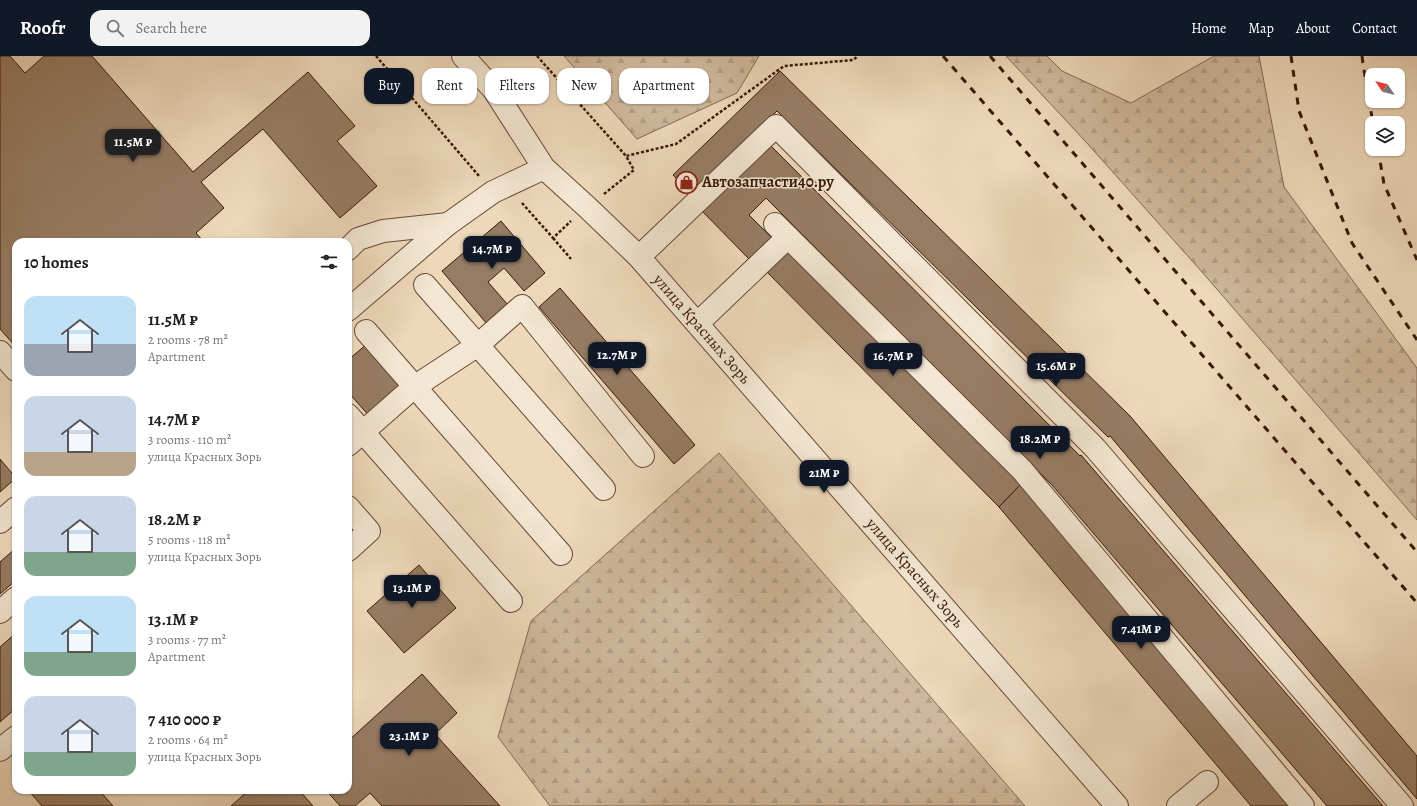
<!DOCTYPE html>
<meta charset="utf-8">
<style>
body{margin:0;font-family:Alegreya,serif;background:#f2f2f2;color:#222;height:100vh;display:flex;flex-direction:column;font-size:15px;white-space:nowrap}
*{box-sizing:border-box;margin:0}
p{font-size:13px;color:#767676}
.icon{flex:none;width:22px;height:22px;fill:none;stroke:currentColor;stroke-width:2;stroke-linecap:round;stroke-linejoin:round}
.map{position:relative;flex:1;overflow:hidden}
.side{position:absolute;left:12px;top:182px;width:340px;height:556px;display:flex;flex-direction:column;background:#fff;border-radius:12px;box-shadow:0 1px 3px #0004}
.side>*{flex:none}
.banner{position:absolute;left:364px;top:12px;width:380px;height:36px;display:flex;gap:8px}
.needle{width:26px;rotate:305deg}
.buttons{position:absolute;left:1365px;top:12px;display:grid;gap:8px}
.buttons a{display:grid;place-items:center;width:40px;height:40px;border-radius:8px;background:#fff;box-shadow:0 1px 3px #0004;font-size:20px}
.price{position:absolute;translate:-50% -34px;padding:0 9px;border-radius:8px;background:#111827;color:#fff;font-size:13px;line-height:26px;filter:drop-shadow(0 1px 2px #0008)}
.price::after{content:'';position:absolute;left:50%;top:24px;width:12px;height:9px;margin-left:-6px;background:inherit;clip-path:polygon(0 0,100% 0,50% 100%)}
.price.current{background:#222;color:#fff}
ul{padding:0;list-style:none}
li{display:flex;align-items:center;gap:12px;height:100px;padding:0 12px}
li span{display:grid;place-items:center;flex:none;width:112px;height:80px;border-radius:12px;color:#555}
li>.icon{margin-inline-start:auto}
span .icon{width:48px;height:48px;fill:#fffc;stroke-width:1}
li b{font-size:17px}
h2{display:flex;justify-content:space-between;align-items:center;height:48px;padding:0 12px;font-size:17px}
.pill{padding:0 14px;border-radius:12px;background:#fff;box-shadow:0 1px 3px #0004;font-size:14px;line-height:36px}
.pill.current{background:#111827;color:#fff}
header{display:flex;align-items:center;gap:24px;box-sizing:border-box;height:56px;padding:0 20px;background:#111827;color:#fff}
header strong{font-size:19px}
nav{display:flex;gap:22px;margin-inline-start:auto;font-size:14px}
.search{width:280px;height:36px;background:#f2f2f2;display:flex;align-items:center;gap:10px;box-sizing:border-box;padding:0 14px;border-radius:12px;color:#767676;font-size:15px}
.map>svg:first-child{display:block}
.forest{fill:url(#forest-firs);stroke:#836852}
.building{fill:#967c64;stroke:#381807}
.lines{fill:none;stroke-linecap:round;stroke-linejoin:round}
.minor-casing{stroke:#654834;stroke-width:24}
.path{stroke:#381807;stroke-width:2.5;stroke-dasharray:3 2;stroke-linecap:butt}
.minor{stroke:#f3e6d2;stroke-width:22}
.rail{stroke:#381807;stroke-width:3;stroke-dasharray:7 7;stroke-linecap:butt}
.labels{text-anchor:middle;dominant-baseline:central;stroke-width:3;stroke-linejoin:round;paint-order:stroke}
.poi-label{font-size:16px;font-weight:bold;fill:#381807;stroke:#f3e6d2;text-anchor:start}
.street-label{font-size:16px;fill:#381807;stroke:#f3e6d2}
</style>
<header>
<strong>Roofr</strong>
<div class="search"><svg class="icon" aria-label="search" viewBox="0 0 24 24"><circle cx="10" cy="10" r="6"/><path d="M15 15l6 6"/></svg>Search here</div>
<nav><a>Home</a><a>Map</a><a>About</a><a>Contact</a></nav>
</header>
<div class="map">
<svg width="1417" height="750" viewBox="0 0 1417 750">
<defs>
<pattern id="forest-firs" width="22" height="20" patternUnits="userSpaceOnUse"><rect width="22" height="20" fill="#ceb79c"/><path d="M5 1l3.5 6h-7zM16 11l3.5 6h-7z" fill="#b29d85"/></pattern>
</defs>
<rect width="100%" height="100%" fill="#edd8ba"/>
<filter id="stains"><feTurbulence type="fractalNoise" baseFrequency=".005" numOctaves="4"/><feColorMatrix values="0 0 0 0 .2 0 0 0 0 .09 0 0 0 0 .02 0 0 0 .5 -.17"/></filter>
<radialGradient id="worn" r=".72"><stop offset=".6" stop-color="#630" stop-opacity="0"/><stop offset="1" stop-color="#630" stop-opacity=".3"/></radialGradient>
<!-- forest -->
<g class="forest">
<path d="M564 0H759L737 37 637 83Z"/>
<path d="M1006 0H1047L1062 15 1131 47 1214 0H1259L1284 131 1417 312V464L1202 216 1086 86Z"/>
<path d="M719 397 1025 750H550L498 681 531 565Z"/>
</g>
<!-- building -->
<g class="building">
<path d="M0 0H10L25 17 44 0H92L193 116 308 16 355 70 337 85 377 130 340 162 263 73 201 126 224 152 196 177 204 186H16V291L0 273Z"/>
<path d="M780 15 1130 360 1417 700V743L1110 380 1108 381 777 55 692 138 673 119Z"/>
<path d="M769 88 1080 400 1081 399 1383 750H1327L1052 429 766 142 749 159 772 182 750 204 702 155Z"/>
<path d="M501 165 545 217 524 235 504 212 488 226 508 249 487 268 442 215Z"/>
<path d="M789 192 1021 428 999 451 766 215Z"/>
<path d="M560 232 695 389 674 408 539 251Z"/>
<path d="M367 288 405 332 371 362 348 336V304Z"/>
<path d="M0 403 16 422 0 436Z"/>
<path d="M1021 428 1292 750H1251L999 451Z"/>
<path d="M16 492V524L0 538V506Z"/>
<path d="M419 509 456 552 404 597 367 555Z"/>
<path d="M16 577V652L0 666V591Z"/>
<path d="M422 618 457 657 435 678 500 750H382L370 737 355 750H340L326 734H348V685Z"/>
<path d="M28 734H99L113 750H42Z"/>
<path d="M249 734H299L313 750H231Z"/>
</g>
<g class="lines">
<defs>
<g id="minor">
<path d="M463 0 494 34 544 112 587 151 639 201 1117 750"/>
<path d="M775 168 1022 414 1303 750"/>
<path d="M348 193 358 183 383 175 448 168"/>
<path d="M639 201 776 70 1095 392 1402 750"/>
<path d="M425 229 604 433"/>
<path d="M348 254 448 168 493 136 544 112"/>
<path d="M698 267 788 181"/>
<path d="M366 275 561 498"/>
<path d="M0 296 16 314"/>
<path d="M348 359 511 545"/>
<path d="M348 389 414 331 478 289 522 250 643 400"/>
<path d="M348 451 369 475 348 494"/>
<path d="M0 466 16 452"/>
<path d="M0 556 16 542"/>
<path d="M0 694 16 681"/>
<path d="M1178 750 1207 726"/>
</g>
</defs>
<!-- minor casing -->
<use href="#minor" class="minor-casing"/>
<!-- path -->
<g class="path">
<path d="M376 0 479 120"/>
<path d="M537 0 626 100"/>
<path d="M604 138 634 114 626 100 676 88 784 10 853 4 858 0"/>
<path d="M522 147 553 182 571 165"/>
<path d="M553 182 571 203"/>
</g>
<!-- minor -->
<use href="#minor" class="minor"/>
<!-- rail -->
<g class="rail">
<path d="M943 0 1417 547"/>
<path d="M990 0 1417 496"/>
<path d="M1291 0 1299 55 1352 187 1417 284"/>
<path d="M1362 0 1363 8 1373 67"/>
<path d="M1378 93 1384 128 1417 204"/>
</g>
</g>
<!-- icons -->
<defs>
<symbol id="shop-ring" viewBox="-11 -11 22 22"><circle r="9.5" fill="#f3e6d2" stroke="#8f2418" stroke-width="1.5"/><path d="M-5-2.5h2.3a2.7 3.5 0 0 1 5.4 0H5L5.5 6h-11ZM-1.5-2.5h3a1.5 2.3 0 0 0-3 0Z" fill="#8f2418"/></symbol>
</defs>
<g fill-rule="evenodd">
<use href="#shop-ring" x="674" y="114" width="25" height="25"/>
</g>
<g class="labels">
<!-- poi labels -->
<g class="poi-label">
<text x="702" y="126">Автозапчасти40.ру</text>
</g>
<!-- street labels -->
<g class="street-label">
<text transform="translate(702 273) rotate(49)">улица Красных Зорь</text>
<text transform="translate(915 517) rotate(49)">улица Красных Зорь</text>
</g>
</g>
<rect width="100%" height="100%" filter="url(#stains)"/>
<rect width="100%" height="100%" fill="url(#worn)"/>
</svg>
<div class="buttons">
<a><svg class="needle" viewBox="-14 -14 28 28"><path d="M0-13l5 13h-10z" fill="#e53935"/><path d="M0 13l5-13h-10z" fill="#767676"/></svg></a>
<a><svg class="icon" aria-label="layers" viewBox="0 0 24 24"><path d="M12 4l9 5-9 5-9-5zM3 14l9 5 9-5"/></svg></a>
</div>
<b class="price current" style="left:133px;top:107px">11.5M ₽</b>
<b class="price" style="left:492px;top:214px">14.7M ₽</b>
<b class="price" style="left:617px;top:320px">12.7M ₽</b>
<b class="price" style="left:893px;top:321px">16.7M ₽</b>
<b class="price" style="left:1056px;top:331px">15.6M ₽</b>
<b class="price" style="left:1040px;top:404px">18.2M ₽</b>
<b class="price" style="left:824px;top:438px">21M ₽</b>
<b class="price" style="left:412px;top:553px">13.1M ₽</b>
<b class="price" style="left:1141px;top:594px">7.41M ₽</b>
<b class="price" style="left:409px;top:701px">23.1M ₽</b>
<div class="banner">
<a class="pill current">Buy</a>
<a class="pill">Rent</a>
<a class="pill">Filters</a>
<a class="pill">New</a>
<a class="pill">Apartment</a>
</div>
<section class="side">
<h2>10 homes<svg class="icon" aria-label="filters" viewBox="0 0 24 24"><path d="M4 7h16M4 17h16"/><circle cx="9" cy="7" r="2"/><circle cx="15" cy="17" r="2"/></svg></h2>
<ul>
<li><span style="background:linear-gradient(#bfe0f5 60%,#9aa5b1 0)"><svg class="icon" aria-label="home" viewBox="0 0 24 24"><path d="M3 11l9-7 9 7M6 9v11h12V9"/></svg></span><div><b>11.5M ₽</b><p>2 rooms · 78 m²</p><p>Apartment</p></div></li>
<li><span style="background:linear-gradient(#c9d6e8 70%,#b9a48a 0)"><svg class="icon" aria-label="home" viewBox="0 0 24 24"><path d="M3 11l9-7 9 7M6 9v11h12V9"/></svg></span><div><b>14.7M ₽</b><p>3 rooms · 110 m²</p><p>улица Красных Зорь</p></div></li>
<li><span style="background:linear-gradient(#c9d6e8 70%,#7fa58c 0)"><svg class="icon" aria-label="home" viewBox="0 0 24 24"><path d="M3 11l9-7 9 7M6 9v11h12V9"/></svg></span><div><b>18.2M ₽</b><p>5 rooms · 118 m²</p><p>улица Красных Зорь</p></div></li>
<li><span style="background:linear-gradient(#bfe0f5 70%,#7fa58c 0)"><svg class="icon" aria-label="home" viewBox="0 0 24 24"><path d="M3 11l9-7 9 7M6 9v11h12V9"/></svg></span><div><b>13.1M ₽</b><p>3 rooms · 77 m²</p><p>Apartment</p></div></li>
<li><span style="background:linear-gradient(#c9d6e8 70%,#7fa58c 0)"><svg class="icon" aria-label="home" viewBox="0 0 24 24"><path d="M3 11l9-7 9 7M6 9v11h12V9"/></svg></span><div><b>7 410 000 ₽</b><p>2 rooms · 64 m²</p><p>улица Красных Зорь</p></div></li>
</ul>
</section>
</div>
